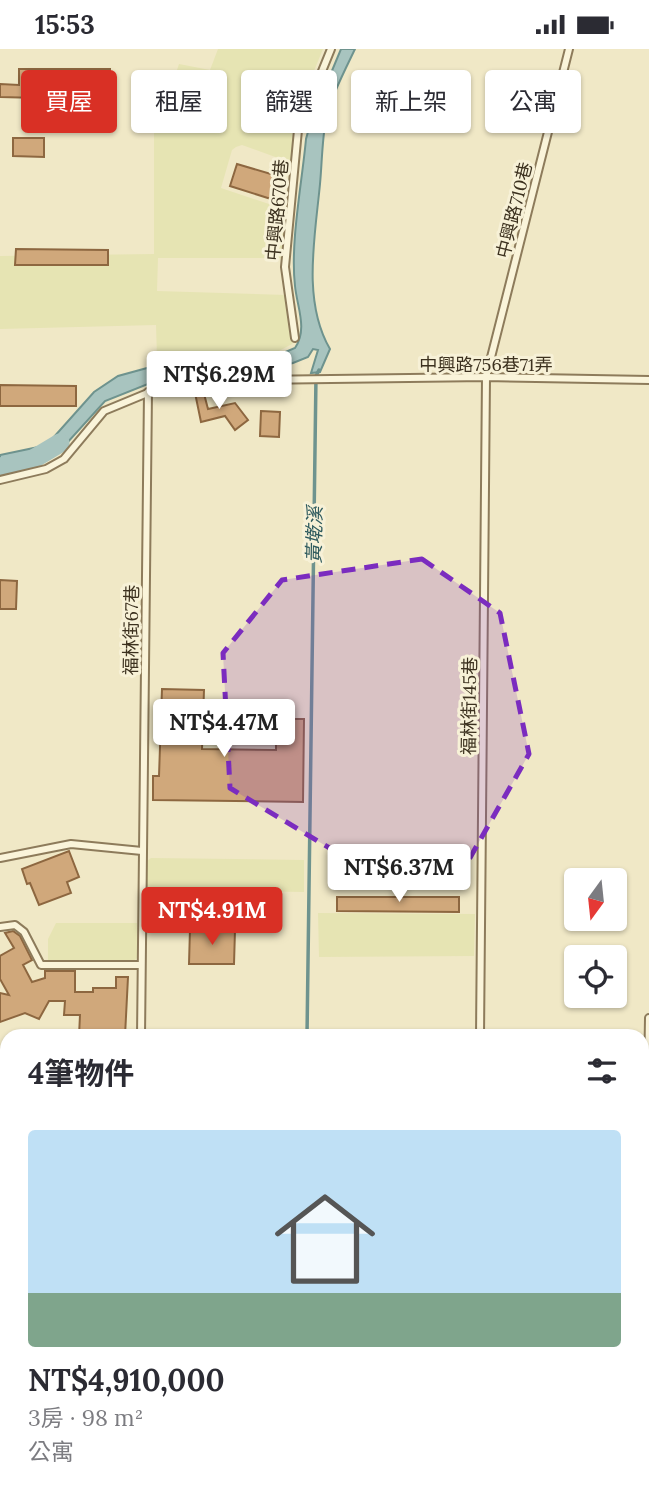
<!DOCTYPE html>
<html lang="zh-TW">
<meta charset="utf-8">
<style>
body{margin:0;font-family:Lora,"Noto Sans TC",serif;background:#f2f2f3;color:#2b2b33;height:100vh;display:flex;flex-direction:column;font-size:26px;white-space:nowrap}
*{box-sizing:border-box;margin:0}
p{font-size:23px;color:#7c7c81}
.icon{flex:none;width:38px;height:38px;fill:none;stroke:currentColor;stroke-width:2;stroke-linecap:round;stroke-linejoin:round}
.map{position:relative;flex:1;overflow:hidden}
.side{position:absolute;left:0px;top:980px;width:649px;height:471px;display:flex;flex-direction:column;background:#fff;border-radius:21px 21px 0 0;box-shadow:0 2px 5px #0004}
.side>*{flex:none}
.banner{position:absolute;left:21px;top:21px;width:607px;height:63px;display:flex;gap:14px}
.needle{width:46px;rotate:195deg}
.tools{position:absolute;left:564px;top:819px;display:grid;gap:14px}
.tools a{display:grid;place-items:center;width:63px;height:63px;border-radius:7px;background:#fff;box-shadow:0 2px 5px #0004;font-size:35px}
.price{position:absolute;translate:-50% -60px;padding:0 16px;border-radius:7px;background:#fff;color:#222;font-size:23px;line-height:46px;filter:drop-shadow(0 2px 4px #0008)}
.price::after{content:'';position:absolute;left:50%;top:42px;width:21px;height:16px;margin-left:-10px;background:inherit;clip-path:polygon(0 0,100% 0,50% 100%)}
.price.current{background:#d93025;color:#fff}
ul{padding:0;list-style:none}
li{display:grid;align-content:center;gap:14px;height:371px;padding:0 28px}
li+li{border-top:2px solid #e1e1e2}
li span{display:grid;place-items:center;height:217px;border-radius:7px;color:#555}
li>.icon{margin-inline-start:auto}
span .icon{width:126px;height:126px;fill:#fffc;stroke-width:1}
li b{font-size:30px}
h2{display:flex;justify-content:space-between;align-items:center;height:84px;padding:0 28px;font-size:30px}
.pill{padding:0 24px;border-radius:7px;background:#fff;box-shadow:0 2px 5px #0004;font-size:24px;line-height:63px}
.pill.current{background:#d93025;color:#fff}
.status{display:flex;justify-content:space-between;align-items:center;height:49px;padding:0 35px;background:#fff;direction:ltr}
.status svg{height:19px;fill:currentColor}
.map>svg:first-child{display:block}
.farmland{fill:#e6e4b3}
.green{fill:#c3cf9a}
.water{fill:#a8c4bf;stroke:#6e938e;stroke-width:2}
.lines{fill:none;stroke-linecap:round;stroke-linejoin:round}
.stream{stroke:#6e938e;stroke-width:3.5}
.river{stroke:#a8c4bf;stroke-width:19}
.building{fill:#d0a87b;stroke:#8d6740;stroke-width:2}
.lane-casing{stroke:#8d7b5b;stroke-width:10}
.street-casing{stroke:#8d7b5b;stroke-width:16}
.lane{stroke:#faf4da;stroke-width:6}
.street{stroke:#faf4da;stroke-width:12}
.marked{fill:#7b2cbf;fill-opacity:0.2;stroke:#7b2cbf;stroke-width:5;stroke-dasharray:14 9;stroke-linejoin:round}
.labels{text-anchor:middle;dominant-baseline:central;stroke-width:6;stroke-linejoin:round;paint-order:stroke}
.street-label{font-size:18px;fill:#3c311f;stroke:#f7f1d7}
.water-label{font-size:19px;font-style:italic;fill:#2e5a5d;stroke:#f7f1d7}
</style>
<div class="status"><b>15:53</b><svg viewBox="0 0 49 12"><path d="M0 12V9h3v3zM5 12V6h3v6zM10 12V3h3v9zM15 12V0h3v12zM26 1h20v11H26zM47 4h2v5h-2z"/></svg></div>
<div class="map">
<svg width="649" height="1450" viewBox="0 0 649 1450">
<rect width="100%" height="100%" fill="#f0e8c6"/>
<!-- farmland -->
<g class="farmland">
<path d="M218 0H323L293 73 292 109 289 113 242 96 236 98 232 101 221 139 275 157 276 170 284 174 281 209H158L157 242 287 246 294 291 292 295 277 303 259 306 197 302 163 310 157 309 156 276 0 280V207L154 205V21L176 24 179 15 210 21Z"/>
<path d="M151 809 304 811V843L150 841 147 837V812Z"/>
<path d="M318 864 475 865 474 907 319 908Z"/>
<path d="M56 874H137L138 908 135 911 48 912V890Z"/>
<rect x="0" y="1143" width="7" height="91"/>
</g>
<!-- green -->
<path class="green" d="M0 1305H7V1444H136V1450H0Z"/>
<!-- water -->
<path class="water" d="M341 0H355C344 23 332 46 326 70 322 91 322 114 320 135 315 188 302 252 330 300L320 323 311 324 318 301 313 300 308 308 293 314 260 321 224 315 188 319 105 352 67 394 56 402 0 417V406L43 397 53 389 94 343 118 327 198 305 252 309 276 307 295 299C308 280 297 258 295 237 290 194 302 134 306 90L311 72Z"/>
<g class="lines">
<!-- stream -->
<g class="stream">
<path d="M307 987 316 327 319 321"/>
<path d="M303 1450V1444"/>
</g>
<!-- river -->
<path class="river" d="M0 418 30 412 60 394"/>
</g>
<!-- building -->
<g class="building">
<path d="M19 20H110V44H78V50L0 48V35L19 36Z"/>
<path d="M13 89H44V108L13 107Z"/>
<path d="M237 115 281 128 274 151 230 137Z"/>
<path d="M16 200 108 201V216H15Z"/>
<path d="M0 336 76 337V357H0Z"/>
<path d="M202 337 208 360 235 354 248 371 235 381 225 367 201 373 194 339Z"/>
<path d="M261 362 280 363 279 388 260 387Z"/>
<path d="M0 531 17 532 16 560H0Z"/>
<path d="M162 640 204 641 202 700 276 701V670H304L303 753 153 751V727H159Z"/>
<path d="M69 802 79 828 67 833 71 844 39 856 30 834 27 835 22 820Z"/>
<path d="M337 848H459V863L337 862Z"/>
<path d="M190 880 235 881 234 915H189Z"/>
<path d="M13 882 20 887 32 911 23 916 32 933 45 929V922H75V943H93V939H116V928H128L125 987H79L80 966H64L65 952H49L39 970 25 964 0 973V944L9 946 0 930V907L14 899 5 884Z"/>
</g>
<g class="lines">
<defs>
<g id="lane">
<path d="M295 289 285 218 298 81 331 0"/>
<path d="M0 431 46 420 64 410 104 362 179 331 212 323 252 331 486 328 649 331"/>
<path d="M0 809 71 795 142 802"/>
<path d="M0 878 15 876 24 883 41 916H141"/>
<path d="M141 987 148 343"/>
<path d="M480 987 486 328 569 0"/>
<path d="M0 1084 7 1085"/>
<path d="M646 1145 649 969"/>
<path d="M412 1444 413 1450"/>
<path d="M137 1450V1444"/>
<path d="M475 1450V1444"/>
</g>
<g id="street">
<path d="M0 1137H7"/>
<path d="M642 1145H649"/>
</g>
</defs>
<!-- lane casing -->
<use href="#lane" class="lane-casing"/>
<!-- street casing -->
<use href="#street" class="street-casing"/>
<!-- lane -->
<use href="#lane" class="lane"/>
<!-- street -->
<use href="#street" class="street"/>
</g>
<!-- marked area -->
<path class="marked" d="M422 510 500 564 529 705 467 814 389 835 230 739 223 604 282 531Z"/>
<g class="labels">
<!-- street labels -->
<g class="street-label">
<text transform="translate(277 161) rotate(-85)">中興路670巷</text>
<text transform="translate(514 161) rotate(-76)">中興路710巷</text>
<text x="486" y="315">中興路756巷71弄</text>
<text transform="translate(131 581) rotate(-89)">福林街67巷</text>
<text transform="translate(469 657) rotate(-89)">福林街145巷</text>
</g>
<!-- water labels -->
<g class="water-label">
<text transform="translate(314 486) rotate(-89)">黃墘溪</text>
</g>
</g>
</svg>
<div class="tools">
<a><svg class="needle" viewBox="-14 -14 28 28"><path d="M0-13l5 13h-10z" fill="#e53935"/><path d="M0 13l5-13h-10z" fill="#7c7c81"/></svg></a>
<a><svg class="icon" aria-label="locate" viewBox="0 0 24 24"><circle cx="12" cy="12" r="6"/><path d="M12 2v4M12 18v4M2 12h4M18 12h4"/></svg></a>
</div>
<b class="price" style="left:219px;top:362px">NT$6.29M</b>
<b class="price" style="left:224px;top:710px">NT$4.47M</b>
<b class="price" style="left:399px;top:855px">NT$6.37M</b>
<b class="price current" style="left:212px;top:898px">NT$4.91M</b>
<div class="banner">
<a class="pill current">買屋</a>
<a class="pill">租屋</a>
<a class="pill">篩選</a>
<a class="pill">新上架</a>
<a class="pill">公寓</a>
</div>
<section class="side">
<h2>4筆物件<svg class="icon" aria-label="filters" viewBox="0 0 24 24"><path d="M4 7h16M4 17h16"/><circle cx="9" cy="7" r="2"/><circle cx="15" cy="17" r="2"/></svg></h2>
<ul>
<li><span style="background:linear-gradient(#bfe0f5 75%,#7fa58c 0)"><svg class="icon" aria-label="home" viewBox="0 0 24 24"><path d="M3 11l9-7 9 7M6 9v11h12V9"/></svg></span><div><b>NT$4,910,000</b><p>3房 · 98 m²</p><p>公寓</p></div></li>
</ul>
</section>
</div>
